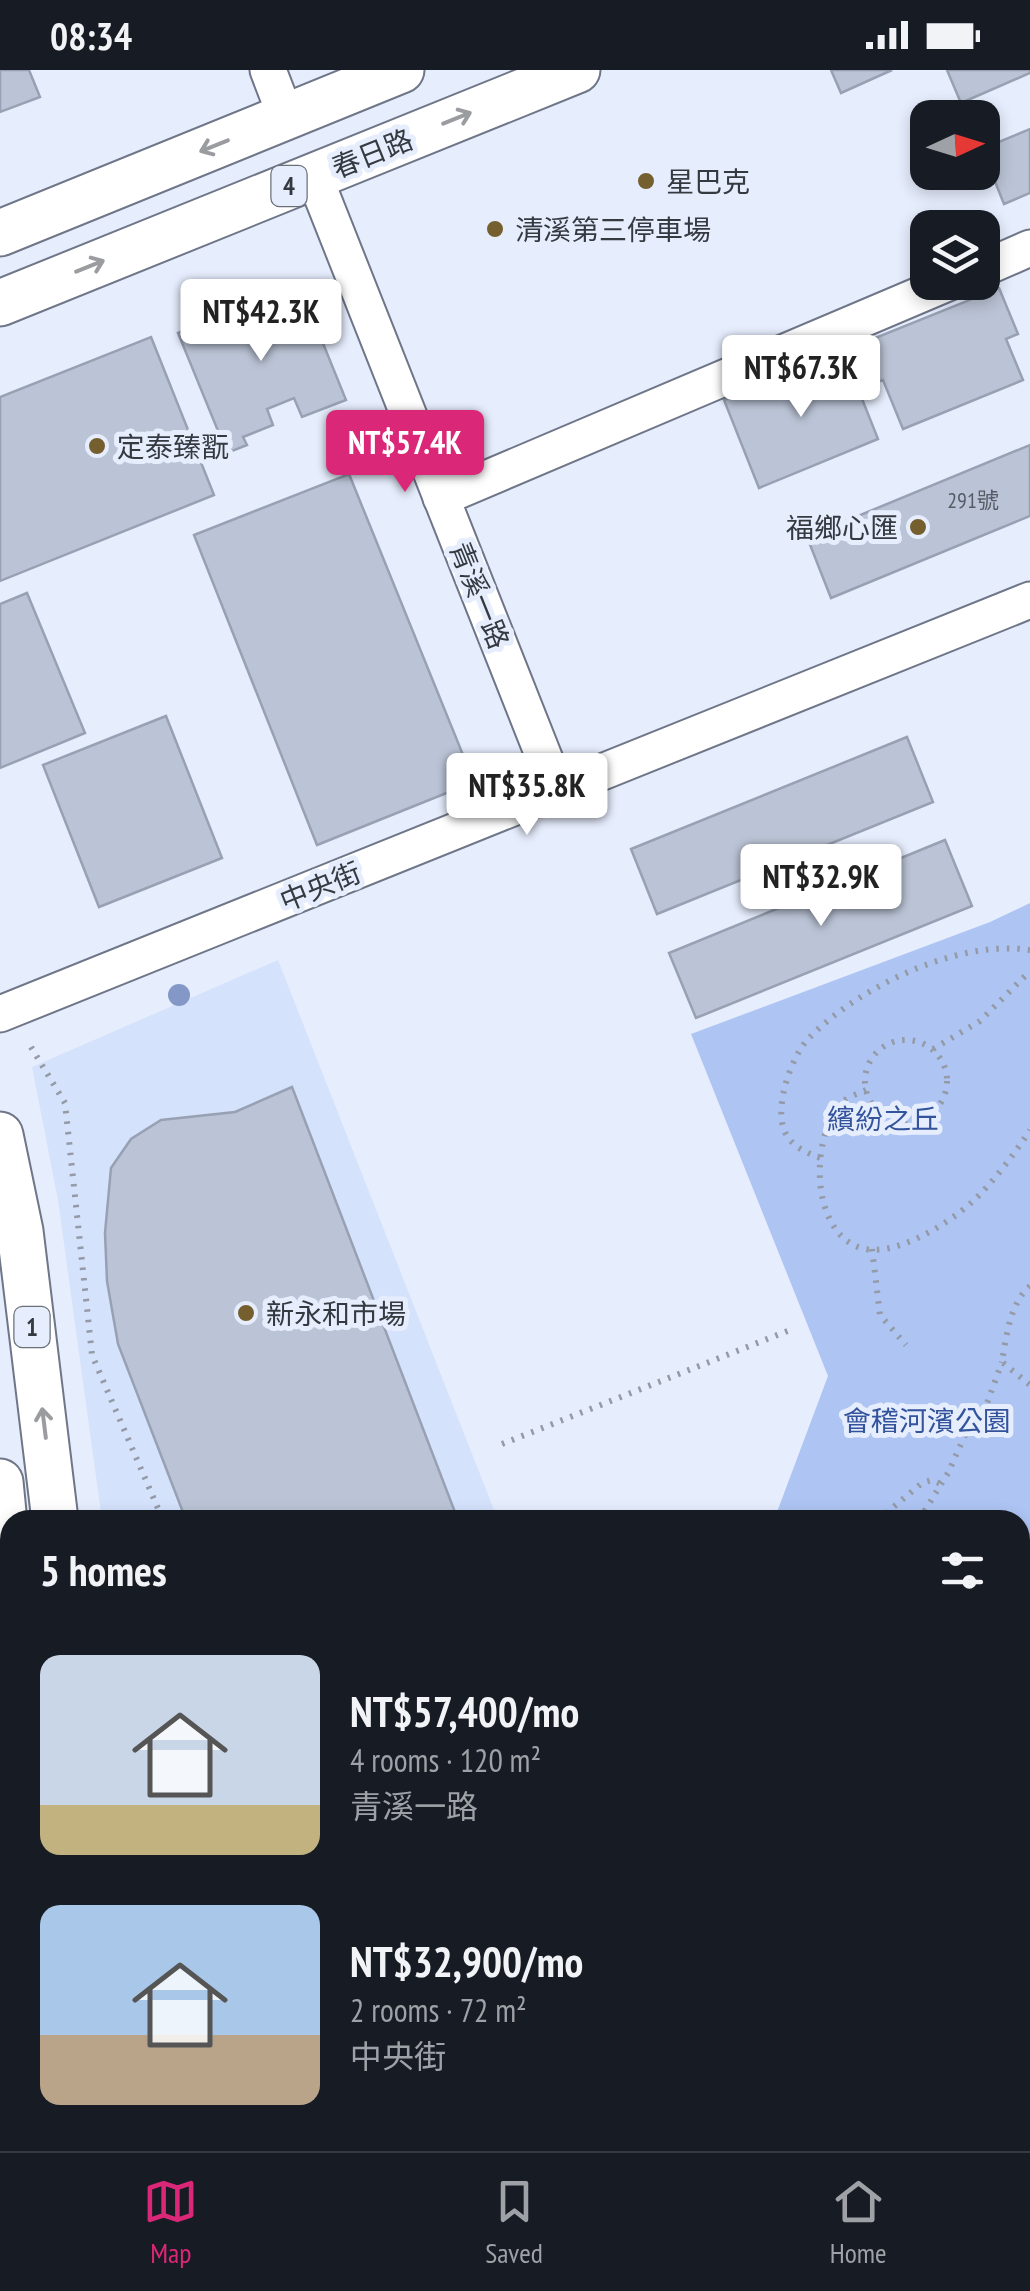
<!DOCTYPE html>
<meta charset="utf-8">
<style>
body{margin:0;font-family:"PT Sans Narrow","Noto Sans TC",sans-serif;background:#20242c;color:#f1f3f6;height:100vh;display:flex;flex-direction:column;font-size:38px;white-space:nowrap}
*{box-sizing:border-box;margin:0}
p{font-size:32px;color:#9ea1a6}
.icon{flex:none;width:55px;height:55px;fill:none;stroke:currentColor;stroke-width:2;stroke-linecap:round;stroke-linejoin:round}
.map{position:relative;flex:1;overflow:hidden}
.drawer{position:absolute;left:0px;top:1440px;width:1030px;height:642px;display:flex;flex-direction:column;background:#171b24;border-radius:30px 30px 0 0;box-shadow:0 5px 15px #0003}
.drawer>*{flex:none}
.needle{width:65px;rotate:86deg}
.controls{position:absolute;left:910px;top:30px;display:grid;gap:20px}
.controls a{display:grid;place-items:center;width:90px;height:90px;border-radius:20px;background:#171b24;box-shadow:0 5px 15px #0003;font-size:50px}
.price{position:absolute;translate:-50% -85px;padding:0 22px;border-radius:10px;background:#fff;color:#222;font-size:32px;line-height:65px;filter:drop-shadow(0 2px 5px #0008)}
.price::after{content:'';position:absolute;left:50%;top:60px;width:30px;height:22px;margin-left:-15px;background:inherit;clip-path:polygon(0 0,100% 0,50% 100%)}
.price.on{background:#db2777;color:#fff}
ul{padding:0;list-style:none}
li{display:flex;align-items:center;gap:30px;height:250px;padding:0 40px}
li span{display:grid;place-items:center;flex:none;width:280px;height:200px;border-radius:20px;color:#555}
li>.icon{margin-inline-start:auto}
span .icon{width:120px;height:120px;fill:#fffc;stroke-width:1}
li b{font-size:42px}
h2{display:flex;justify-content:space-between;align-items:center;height:120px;padding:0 40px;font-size:42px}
.status{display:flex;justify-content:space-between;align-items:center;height:70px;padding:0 50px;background:#171b24;direction:ltr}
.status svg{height:28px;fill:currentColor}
.menu{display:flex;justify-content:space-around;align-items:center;height:140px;border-top:2px solid #363941;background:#171b24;font-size:28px;color:#9ea1a6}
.menu a{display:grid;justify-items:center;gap:5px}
.menu .on{color:#db2777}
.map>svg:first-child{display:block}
.built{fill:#d5e2fc}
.green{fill:#aec5f4}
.water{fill:#7591cc}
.building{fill:#bbc4d6;stroke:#98a1b3;stroke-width:2.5}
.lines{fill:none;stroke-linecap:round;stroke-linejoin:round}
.minor-casing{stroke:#6e7687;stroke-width:39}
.major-casing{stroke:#6e7687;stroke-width:49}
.path{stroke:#949aa6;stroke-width:6;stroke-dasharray:2.5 8;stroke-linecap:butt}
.minor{stroke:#fff;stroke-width:35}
.major{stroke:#fff;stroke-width:45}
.tree{fill:#8498c8}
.oneway{stroke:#9a9ca0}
.poi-dot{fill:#755f2f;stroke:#e6edfd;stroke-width:4}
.labels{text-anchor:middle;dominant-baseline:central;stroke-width:10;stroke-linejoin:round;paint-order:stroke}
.number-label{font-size:22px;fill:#565c66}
.shield{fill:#e6edfd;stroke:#6a6f79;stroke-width:2.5}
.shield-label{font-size:25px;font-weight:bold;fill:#353940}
.street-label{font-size:28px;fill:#353940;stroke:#e6edfd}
.poi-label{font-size:28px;fill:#353940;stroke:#e6edfd;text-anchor:start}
.park-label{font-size:28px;fill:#34539d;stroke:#e6edfd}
</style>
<div class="status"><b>08:34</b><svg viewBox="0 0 49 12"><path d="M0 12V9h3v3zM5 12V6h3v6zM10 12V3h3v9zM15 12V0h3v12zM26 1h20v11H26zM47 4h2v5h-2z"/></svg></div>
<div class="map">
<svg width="1030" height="2081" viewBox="0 0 1030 2081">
<rect width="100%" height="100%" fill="#e6edfd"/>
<!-- built -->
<path class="built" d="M278 890 498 1450H102L58 1130 32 997Z"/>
<!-- green -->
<path class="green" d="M1030 833V1564L1020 1578V1450H774L828 1306 691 964 990 852Z"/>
<!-- water -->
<g class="water">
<path d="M1030 1564V1977L1020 1993V1578Z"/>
<path d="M725 2073 970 2072 971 2073 965 2081H721Z"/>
</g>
<!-- building -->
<g class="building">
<path d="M0 0H29L40 27 0 42Z"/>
<path d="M831 0H892L841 23Z"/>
<path d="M947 0H1030V3L961 33Z"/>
<path d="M1030 59V123L1004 134 982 79Z"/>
<path d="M299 214 346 330 302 347 294 328 267 339 273 355 243 367 247 375 227 383 178 263Z"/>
<path d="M999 218 1018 264 1006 269 1023 310 903 359 883 310 858 319 843 281Z"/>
<path d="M151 267 214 425 0 511V327Z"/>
<path d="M843 281 878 369 759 418 724 330Z"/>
<path d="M1030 375V446L831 528 807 467Z"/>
<path d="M349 404 474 712 317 775 194 465Z"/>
<path d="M27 523 85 663 0 698V534Z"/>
<path d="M166 646 222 788 99 837 43 695Z"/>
<path d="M907 667 933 732 657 844 631 779Z"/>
<path d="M945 770 972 836 696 948 669 883Z"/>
<path d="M292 1017 458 1450H186L118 1274 107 1211 105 1163 111 1098 131 1069 161 1050 235 1042Z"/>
<path d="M228 2072H275L268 2081H240Z"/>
</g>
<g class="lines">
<defs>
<g id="minor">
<path d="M268 0 286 47"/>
<path d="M314 106 557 720"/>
<path d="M982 199 1030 178"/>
<path d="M441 428 950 212"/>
<path d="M0 944 1030 530"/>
<path d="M0 1718 10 1716"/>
<path d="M578 2072 590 2081"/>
</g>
<g id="major">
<path d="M0 163 401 0"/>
<path d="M0 233 577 0"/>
<path d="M0 1065 20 1161 55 1450"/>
<path d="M0 1412 10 1513"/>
<path d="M2 2081 10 2010"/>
<path d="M63 2081V2072"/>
</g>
</defs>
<!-- minor casing -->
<use href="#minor" class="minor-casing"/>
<!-- major casing -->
<use href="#major" class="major-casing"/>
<!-- path -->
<g class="path">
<circle cx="906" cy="1011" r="41"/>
<path d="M31 977 65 1033 92 1285 163 1450"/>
<path d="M933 979 980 951 1030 901"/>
<path d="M866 1020C860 1023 850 1026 845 1030 809 1062 809 1162 861 1178 894 1188 948 1154 972 1132 991 1115 1016 1082 1030 1060"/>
<path d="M820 1088C791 1077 778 1065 782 1032 784 1013 795 983 808 969 858 917 958 869 1030 880"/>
<path d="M872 1179 880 1245 906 1275"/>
<path d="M1030 1216C1010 1233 1006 1267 1002 1292L1030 1315"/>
<path d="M502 1374 790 1260"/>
<path d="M878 1450 922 1413 932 1410 941 1414"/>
<path d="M919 1450 948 1403 965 1365 986 1336 1002 1292"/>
<path d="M1020 1504 1030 1490"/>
<path d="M685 2081 689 2072"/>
<path d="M1026 2081 1030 2075"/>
</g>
<!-- minor -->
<use href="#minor" class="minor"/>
<!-- major -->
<use href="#major" class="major"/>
</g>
<!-- trees -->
<circle class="tree" cx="179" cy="925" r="11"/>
<!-- one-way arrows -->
<defs><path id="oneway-shaft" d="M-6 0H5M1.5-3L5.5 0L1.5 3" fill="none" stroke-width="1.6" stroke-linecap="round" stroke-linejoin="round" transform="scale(2.5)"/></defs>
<g class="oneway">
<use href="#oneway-shaft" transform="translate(457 48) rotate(-22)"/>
<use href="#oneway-shaft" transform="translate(214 76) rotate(158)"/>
<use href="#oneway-shaft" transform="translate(90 196) rotate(-22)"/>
<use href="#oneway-shaft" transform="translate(44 1353) rotate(-97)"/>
</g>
<!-- markers -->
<g class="poi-dot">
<circle cx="646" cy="111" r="10"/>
<circle cx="495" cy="159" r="10"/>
<circle cx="97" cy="376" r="10"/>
<circle cx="918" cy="457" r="10"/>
<circle cx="246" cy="1243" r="10"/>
</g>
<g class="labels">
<!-- number labels -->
<g class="number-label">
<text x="973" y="430">291號</text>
</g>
<!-- shield labels -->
<g class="shield">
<rect x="271.5" y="96" width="35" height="40" rx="8"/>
<rect x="14.5" y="1237" width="35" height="40" rx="8"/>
</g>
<g class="shield-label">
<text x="289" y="116">4</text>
<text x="32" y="1257">1</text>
</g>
<!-- street labels -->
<g class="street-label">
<text transform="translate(372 83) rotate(-22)">春日路</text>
<text transform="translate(480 525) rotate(68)">青溪一路</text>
<text transform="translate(320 816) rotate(-22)">中央街</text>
</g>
<!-- poi labels -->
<g class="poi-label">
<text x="666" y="111">星巴克</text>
<text x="515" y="159">清溪第三停車場</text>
<text x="117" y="376">定泰臻翫</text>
<text x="898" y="457" text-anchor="end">福鄉心匯</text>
<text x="266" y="1243">新永和市場</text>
</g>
<!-- park labels -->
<g class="park-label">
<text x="883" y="1048">繽紛之丘</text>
<text x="927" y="1350">會稽河濱公園</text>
</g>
</g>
</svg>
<div class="controls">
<a><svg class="needle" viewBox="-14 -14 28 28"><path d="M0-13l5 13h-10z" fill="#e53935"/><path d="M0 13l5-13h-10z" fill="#9ea1a6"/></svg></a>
<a><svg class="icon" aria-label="layers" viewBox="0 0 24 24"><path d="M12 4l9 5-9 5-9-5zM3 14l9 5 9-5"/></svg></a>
</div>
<b class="price" style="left:261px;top:294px">NT$42.3K</b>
<b class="price" style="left:801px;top:350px">NT$67.3K</b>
<b class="price on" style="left:405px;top:425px">NT$57.4K</b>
<b class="price" style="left:527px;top:768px">NT$35.8K</b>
<b class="price" style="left:821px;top:859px">NT$32.9K</b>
<section class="drawer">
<h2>5 homes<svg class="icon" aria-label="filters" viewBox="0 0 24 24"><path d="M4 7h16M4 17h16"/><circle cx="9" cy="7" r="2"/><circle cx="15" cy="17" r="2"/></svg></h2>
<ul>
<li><span style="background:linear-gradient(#c9d6e8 75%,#c2b280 0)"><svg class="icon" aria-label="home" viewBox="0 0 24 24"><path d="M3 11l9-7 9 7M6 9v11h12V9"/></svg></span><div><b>NT$57,400/mo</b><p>4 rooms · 120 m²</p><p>青溪一路</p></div></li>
<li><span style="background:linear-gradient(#a9c7e8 65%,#b9a48a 0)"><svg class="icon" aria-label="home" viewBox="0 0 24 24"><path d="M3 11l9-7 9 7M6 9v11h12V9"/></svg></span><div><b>NT$32,900/mo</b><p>2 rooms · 72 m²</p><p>中央街</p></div></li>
</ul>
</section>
</div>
<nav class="menu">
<a class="on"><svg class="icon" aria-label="map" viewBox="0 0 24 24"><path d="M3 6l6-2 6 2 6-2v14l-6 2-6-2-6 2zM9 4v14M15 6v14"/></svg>Map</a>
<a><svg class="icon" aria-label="saved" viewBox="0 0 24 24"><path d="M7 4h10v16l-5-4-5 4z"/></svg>Saved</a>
<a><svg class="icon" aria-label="home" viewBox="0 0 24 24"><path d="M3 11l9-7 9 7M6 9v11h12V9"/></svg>Home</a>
</nav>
